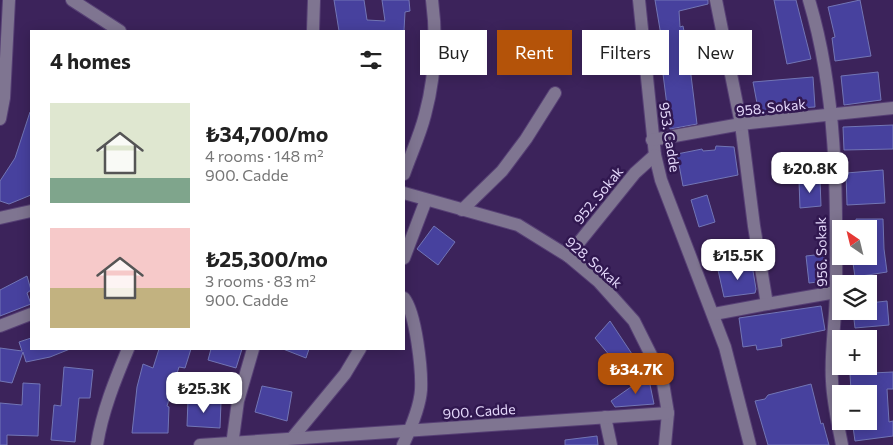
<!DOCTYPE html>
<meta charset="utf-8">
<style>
body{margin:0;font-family:Commissioner,sans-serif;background:#f6f6f6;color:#222;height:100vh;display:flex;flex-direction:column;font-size:19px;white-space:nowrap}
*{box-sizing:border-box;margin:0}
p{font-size:16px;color:#767676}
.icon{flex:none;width:28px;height:28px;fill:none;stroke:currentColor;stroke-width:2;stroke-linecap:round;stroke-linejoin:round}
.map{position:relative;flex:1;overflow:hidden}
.drawer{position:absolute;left:30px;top:30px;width:375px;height:320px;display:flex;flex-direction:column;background:#fff;border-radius:0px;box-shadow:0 2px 12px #0003}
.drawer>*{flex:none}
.top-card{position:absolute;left:420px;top:30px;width:398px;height:45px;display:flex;gap:10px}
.needle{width:32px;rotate:325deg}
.fabs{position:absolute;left:832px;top:220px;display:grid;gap:10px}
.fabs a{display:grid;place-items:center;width:45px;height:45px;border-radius:0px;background:#fff;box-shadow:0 2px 12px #0003;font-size:25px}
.price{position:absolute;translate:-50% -42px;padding:0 11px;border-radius:10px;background:#fff;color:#222;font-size:16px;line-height:32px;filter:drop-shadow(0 1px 2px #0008)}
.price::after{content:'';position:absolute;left:50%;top:30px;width:15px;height:11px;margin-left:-8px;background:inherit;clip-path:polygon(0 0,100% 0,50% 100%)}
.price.current{background:#b45309;color:#fff}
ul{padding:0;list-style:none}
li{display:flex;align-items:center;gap:15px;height:125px;padding:0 20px}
li span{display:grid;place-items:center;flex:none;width:140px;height:100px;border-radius:0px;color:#555}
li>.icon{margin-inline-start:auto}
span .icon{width:60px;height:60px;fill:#fffc;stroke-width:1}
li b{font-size:21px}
h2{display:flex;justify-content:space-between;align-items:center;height:60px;padding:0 20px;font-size:21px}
.pill{padding:0 18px;border-radius:0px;background:#fff;box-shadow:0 2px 12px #0003;font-size:18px;line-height:45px}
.pill.current{background:#b45309;color:#fff}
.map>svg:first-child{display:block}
.building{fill:#47419e;stroke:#7275b5}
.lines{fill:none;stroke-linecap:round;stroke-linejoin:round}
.minor-casing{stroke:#574075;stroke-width:14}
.minor{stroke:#7f7591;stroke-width:12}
.labels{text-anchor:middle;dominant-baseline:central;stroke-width:5;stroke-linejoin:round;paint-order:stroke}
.street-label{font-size:14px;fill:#e5d9fb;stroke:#311850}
</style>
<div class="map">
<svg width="893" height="445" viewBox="0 0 893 445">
<rect width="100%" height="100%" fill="#3c235b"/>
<!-- building -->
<g class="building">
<path d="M334 0H364L367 20 385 21 382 0H409L410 11 405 12 404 31H339Z"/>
<path d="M655 0H708V4L679 11 680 27 683 26 688 51 697 124 670 129 662 66 666 65Z"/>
<path d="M774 0H796L811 59 787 64Z"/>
<path d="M860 0 871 56 835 61 832 38 835 37 828 7Z"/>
<path d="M878 72 881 100 844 105 841 76Z"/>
<path d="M813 77 815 107 782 109 759 114 753 82Z"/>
<path d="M30 112H31V195L9 204 0 201V181L15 158Z"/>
<path d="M893 125V149L844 150 843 127Z"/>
<path d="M716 146 734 147 738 175 683 186 677 154 702 149 703 151 715 150Z"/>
<path d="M883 170 885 203 847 205 846 173Z"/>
<path d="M820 180 821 206 800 208 799 181Z"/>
<path d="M707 195 715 222 699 227 691 200Z"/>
<path d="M856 219H883L884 249 887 272 855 277 852 256H869V229H856Z"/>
<path d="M434 226 455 242 438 265 417 249Z"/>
<path d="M824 254 827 281 809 283 806 256Z"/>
<path d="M752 265 756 289 755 293 724 297 718 270Z"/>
<path d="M27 276 31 290 27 293 31 304 0 316V290Z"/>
<path d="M887 301 889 325 855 328 853 311H869V303Z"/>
<path d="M821 306 825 330 781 339 782 346 757 350 756 345 743 347 739 318Z"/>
<path d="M610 321 634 357 621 369 595 338Z"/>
<path d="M31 338V349H70L50 357 26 362 23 352 12 383 0 381V348L22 351 19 342Z"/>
<path d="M159 349H191L185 368 179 367 167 406 169 407 168 433H132L137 387 143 364 153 368Z"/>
<path d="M211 349H242L236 368 208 360Z"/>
<path d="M283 349H309L306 358Z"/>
<path d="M64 367 93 370 90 398H79L75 442 51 440 54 405 61 406Z"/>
<path d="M893 372V389H887L889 422 893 421V436L855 441 853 427 869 425V390L851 391 850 374Z"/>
<path d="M648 375 654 404 615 407 611 401Z"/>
<path d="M23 383 40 384 38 436 7 435V445H0V403L22 405Z"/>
<path d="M811 384 821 424 823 423 829 445H768L755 401 765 399 768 395Z"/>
<path d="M262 386 292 392 287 421 255 412Z"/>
<path d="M188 400 221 402 220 428 187 426Z"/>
<path d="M597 436 598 445H565V440Z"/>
</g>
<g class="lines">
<defs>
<g id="minor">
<path d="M72 0 120 31"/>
<path d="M639 0 655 155 661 180 725 347 750 445"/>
<path d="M716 0 741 124 754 226 767 304 836 292"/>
<path d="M809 0C837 93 837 194 836 290 836 320 830 351 832 381 833 403 838 424 842 445"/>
<path d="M313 31 314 0"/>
<path d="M0 119 4 98 9 0"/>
<path d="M652 140 741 124 893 108"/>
<path d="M404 174C411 154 420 135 425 115 435 78 437 38 432 0"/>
<path d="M404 193 518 225 568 256 599 282 634 321 662 377 668 413 665 445"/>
<path d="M462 210 502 171 526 139 555 93"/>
<path d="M0 218 31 211"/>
<path d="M568 256 635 173 655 155"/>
<path d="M404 258 426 200"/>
<path d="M714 314 767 304"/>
<path d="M0 326 31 314"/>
<path d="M605 417 611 445"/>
<path d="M293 437 345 374 360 349"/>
<path d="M97 445C102 412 115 380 128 349"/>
<path d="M200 445 668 413"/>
<path d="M232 445 238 401 253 349"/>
<path d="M403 445C410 430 420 406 421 390 422 370 416 313 404 298"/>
</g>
</defs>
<!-- minor casing -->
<use href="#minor" class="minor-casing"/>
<!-- minor -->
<use href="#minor" class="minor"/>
</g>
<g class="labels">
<!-- street labels -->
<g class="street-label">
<text transform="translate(771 107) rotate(-6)">958. Sokak</text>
<text transform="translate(670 137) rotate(81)">953. Cadde</text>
<text transform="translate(598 195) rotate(-51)">952. Sokak</text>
<text transform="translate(821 252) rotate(-91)">956. Sokak</text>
<text transform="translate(594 262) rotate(41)">928. Sokak</text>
<text transform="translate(479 411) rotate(-4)">900. Cadde</text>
</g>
</g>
</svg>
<div class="fabs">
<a><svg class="needle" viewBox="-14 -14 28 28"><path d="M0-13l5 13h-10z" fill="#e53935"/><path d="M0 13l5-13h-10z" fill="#767676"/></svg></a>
<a><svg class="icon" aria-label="layers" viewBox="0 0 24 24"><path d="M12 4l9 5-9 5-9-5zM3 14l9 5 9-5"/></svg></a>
<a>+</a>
<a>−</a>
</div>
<b class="price" style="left:810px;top:194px">₺20.8K</b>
<b class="price" style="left:738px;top:281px">₺15.5K</b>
<b class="price current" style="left:636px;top:395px">₺34.7K</b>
<b class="price" style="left:204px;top:414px">₺25.3K</b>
<div class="top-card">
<a class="pill">Buy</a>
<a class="pill current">Rent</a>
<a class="pill">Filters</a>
<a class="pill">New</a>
</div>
<section class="drawer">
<h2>4 homes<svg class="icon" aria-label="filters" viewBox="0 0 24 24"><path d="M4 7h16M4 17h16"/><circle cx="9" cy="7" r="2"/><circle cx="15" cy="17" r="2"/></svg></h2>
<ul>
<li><span style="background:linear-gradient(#dfe7d0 75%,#7fa58c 0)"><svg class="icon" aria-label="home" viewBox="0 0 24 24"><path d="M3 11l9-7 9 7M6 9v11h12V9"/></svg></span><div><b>₺34,700/mo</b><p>4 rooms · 148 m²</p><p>900. Cadde</p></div></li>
<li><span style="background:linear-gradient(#f6c9c9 60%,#c2b280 0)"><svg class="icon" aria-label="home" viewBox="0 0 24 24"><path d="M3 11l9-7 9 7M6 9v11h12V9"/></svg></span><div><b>₺25,300/mo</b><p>3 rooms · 83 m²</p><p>900. Cadde</p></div></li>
</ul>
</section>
</div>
